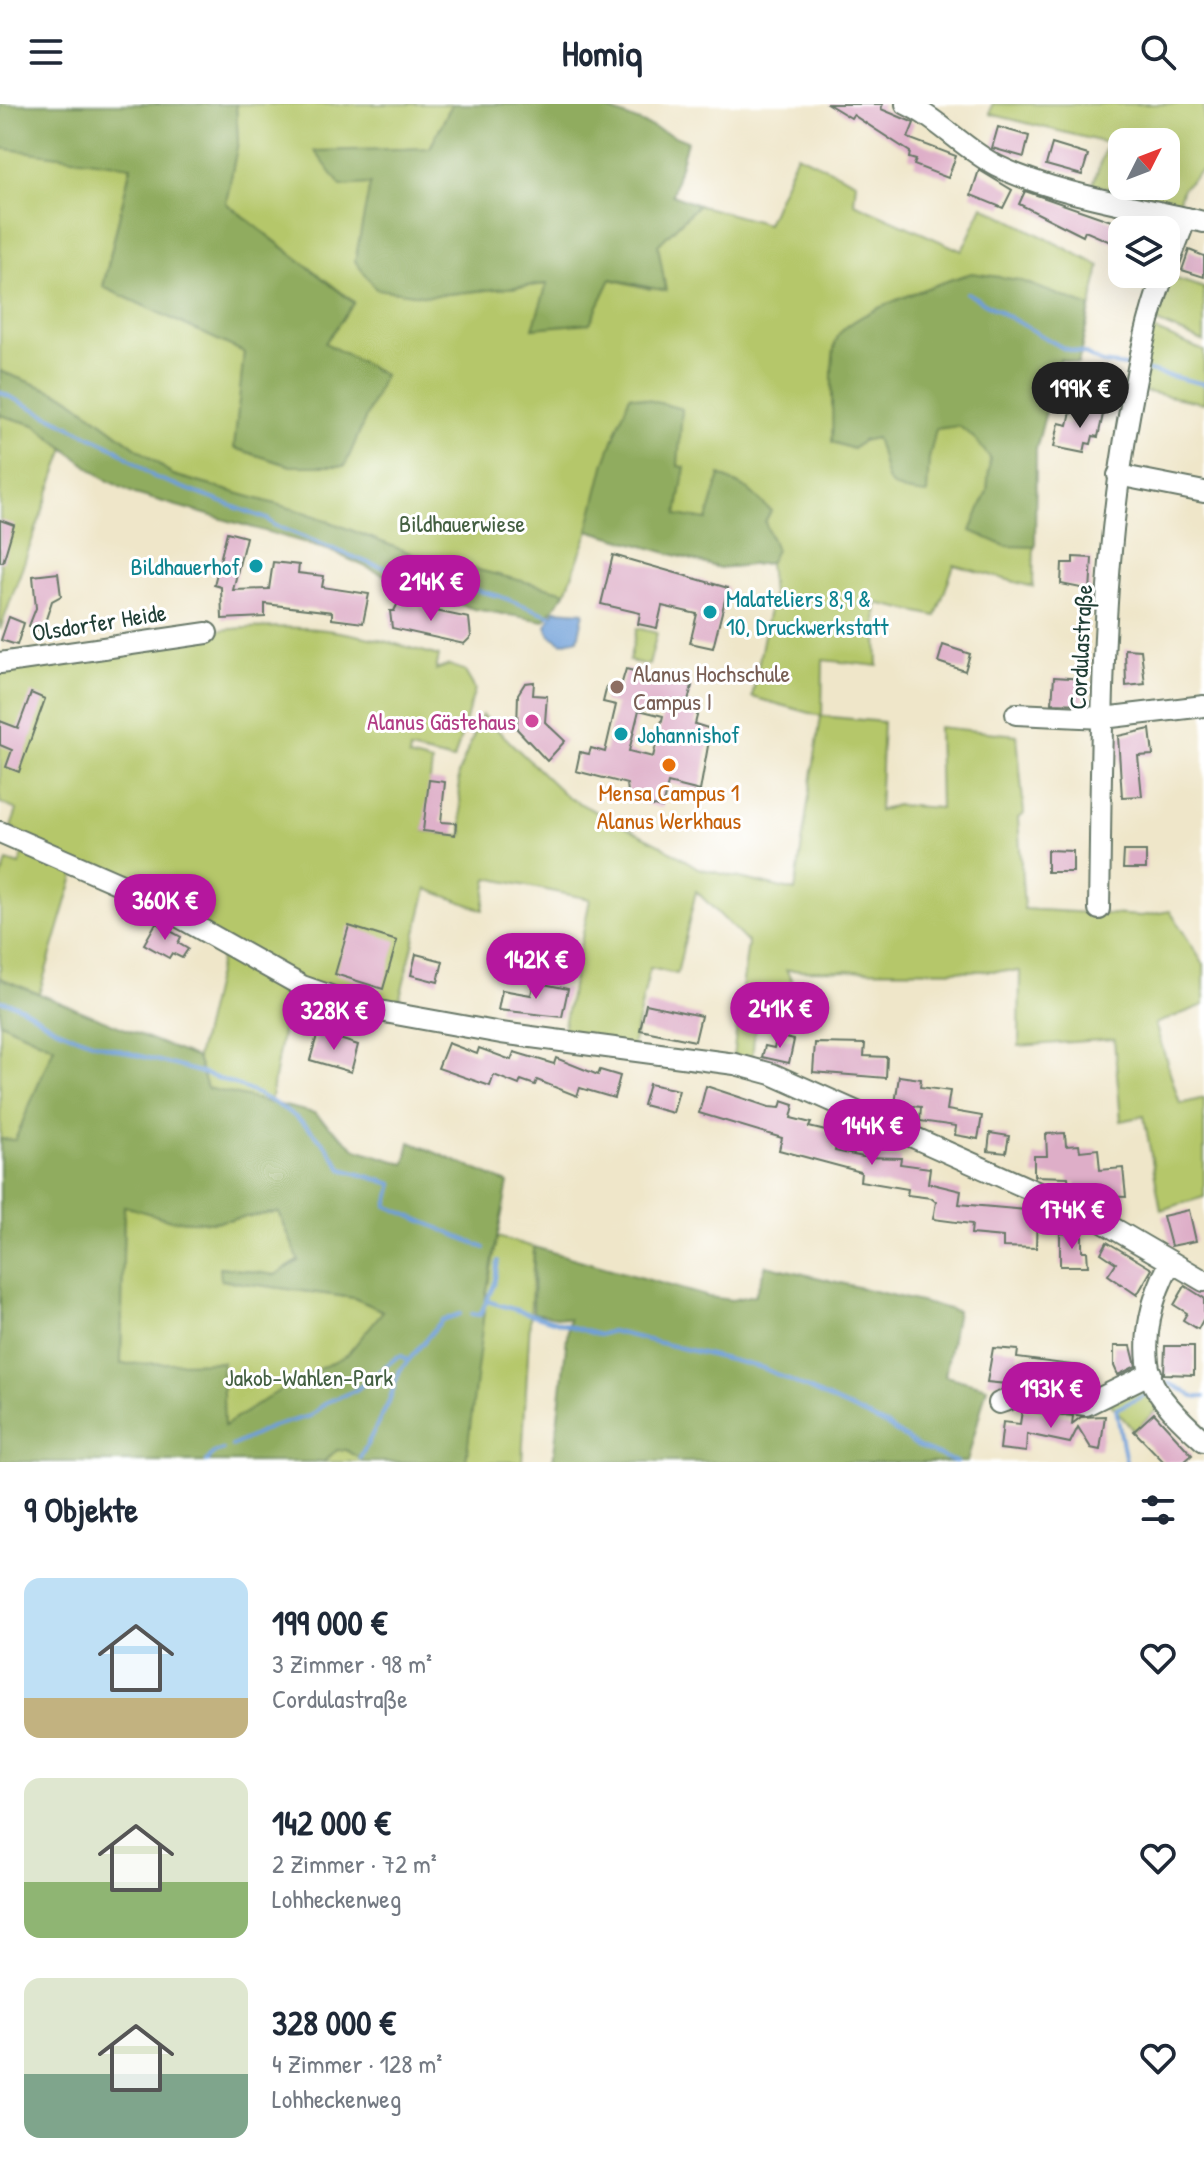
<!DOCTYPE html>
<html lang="de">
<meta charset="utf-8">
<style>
body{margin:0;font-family:"Patrick Hand",sans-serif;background:#f6f6f7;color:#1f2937;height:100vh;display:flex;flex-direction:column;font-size:30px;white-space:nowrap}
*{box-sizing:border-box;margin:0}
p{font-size:26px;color:#747a83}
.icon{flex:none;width:44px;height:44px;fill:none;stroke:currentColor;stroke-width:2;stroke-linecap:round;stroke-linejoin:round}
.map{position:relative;height:1358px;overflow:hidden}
.drawer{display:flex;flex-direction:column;background:#fff;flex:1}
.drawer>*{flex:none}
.needle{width:52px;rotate:48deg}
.controls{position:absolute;left:1108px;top:24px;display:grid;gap:16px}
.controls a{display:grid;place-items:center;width:72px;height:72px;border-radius:16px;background:#fff;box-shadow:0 8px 32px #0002;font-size:40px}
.price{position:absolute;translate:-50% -68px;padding:0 18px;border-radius:28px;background:#b5179e;color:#fff;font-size:26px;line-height:52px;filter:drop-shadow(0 2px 4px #0008)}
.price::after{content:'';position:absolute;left:50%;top:48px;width:24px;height:18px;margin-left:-12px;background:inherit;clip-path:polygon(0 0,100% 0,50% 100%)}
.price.on{background:#222;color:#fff}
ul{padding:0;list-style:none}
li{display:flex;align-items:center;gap:24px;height:200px;padding:0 24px}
li span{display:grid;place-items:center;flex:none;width:224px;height:160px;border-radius:16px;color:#555}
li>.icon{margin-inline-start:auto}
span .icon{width:96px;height:96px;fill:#fffc;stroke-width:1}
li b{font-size:34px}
h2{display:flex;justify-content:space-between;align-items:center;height:96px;padding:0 24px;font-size:34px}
header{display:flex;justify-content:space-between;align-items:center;height:104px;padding:0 24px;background:#fff;font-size:36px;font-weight:800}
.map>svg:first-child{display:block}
.green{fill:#b5c76a;stroke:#6a824f;stroke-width:2;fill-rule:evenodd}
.forest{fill:#90ac5e;stroke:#587449;stroke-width:2;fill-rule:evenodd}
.water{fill:#6e9fd8;stroke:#466e86;stroke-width:2}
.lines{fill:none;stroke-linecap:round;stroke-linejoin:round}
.stream{stroke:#6e9fd8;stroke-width:4}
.building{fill:#deaec8;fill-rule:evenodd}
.minor-casing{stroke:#687868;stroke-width:24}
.minor{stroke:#fff;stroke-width:20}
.culture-dot{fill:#0f9aa8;stroke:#fff;stroke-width:3}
.education-dot{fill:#8d6e63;stroke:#fff;stroke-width:3}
.hotel-dot{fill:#d1479c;stroke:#fff;stroke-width:3}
.food-dot{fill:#e8710a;stroke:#fff;stroke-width:3}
.labels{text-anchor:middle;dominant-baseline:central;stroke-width:6;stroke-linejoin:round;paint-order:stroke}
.park-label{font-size:24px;fill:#446042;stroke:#fff}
.culture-label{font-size:24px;fill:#0d838f;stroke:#fff;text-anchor:start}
.street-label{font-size:24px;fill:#1f3d34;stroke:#fff}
.education-label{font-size:24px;fill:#785e54;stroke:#fff;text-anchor:start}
.hotel-label{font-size:24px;fill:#b23c85;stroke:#fff;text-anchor:end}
.food-label{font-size:24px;fill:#c56008;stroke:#fff}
</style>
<header><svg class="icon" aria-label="menu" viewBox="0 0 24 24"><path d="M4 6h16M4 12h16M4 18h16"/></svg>Homiq<svg class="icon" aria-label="search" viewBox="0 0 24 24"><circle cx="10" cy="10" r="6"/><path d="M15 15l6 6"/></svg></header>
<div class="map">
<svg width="1204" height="1358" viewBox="0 0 1204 1358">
<rect width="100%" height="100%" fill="#fff"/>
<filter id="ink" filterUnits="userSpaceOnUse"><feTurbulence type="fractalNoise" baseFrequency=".0125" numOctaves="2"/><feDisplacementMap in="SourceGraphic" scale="16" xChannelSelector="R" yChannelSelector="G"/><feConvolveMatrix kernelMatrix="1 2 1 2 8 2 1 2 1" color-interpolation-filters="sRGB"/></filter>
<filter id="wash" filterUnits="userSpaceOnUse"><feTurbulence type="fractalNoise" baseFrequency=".006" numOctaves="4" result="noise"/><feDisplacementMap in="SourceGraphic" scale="32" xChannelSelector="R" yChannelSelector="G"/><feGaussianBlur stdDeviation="1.8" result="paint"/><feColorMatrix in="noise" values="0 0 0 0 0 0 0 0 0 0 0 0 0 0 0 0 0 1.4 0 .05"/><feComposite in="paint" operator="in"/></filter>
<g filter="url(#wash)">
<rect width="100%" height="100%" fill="#efe6c9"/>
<!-- green -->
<g class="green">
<path d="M236 0H452L430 44 370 80 428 192 548 180 534 223 610 175 650 185 658 141 698 101 767 120 797 50 856 78 854 99 962 147 983 102 1100 162 1078 260 1060 254 1036 345 1033 483 954 461 936 512 876 499 878 562 823 556 822 612 883 618 879 707 896 701 940 704 938 623 1017 631 1024 710 1018 714 1024 805 1141 812 1170 807 1204 861V901L1155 920 1180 1000 1204 994V1093L1161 1106 1144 1012 1121 1017 1114 935 1019 942 1020 867 786 866 800 890 805 918 756 911 752 956 733 953 748 839 696 787 677 870 650 864 631 947 561 936 590 795 488 774 483 806 427 785 397 905 290 882 270 999 207 984 197 954 222 848 11 723 17 706 0 699V571L3 564C108 545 219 514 326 526 364 531 402 541 439 552L436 566 449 561 464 566 475 585 454 656 410 646 409 653 432 659 424 727 463 732 458 670 482 611 567 693 661 741 698 764 795 787 821 612 752 593 772 490 769 459 720 464 589 426 566 488 410 449 307 409 173 371 68 293 0 267V44L131 61 103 183 244 248 235 344 291 362H345L325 239 354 198 226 99 238 38Z"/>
<path d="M992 0H1204V64L1183 84 1176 105 1093 80 1107 39 990 10ZM1122 38H1166V82H1122Z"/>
<path d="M1167 172 1204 184V238L1152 216Z"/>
<path d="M1149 224 1204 247V299L1137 286Z"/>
<path d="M0 311 35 321 65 344 0 526Z"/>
<path d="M637 524 657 529 649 561 629 557Z"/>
<path d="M24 746 75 769 39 890 0 874V778L7 757 19 761Z"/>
<path d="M0 918 54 943 15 1037 0 1035Z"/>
<path d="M124 1101 171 1116 213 1118 279 1108 299 1156 275 1171 221 1163V1176L354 1194 384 1207 486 1191 497 1133 534 1143 522 1358H220L121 1261Z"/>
<path d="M1141 1282 1160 1303 1134 1327 1109 1298Z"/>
</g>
<!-- forest -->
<g class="forest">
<path d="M0 0H236L238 38 226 99 354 199 325 239 384 271 345 362H291L234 344 244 248 103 183 131 62 0 44Z"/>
<path d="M452 0H595L687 37 672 91 698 101 658 141 666 187 611 175 590 219 533 224 547 180 428 192 376 185 355 157 370 80 341 82 315 47 430 44Z"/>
<path d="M972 169 1019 176 1090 203 1078 260 1060 255 1036 345 1035 443 1005 442 971 427 987 387 990 354 975 335 959 322 936 325 929 355 927 390C875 386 891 375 876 334L862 337 853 345 832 338C834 312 828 255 837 234 846 210 945 177 972 169Z"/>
<path d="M0 267 68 293 173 371 307 409 410 449 566 488 544 517 474 505 424 489 324 444 135 390 104 375 35 321 0 311Z"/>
<path d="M630 291 682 305 678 362 685 363 677 411 707 416 720 371 749 386 771 407 765 418 776 446 769 459 720 464 588 426 605 358Z"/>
<path d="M0 874 197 954 207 984 314 1009 356 1045 405 1060 410 1038 508 1079 486 1191 466 1358H365L346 1346H337L323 1358H0V1035L15 1036 54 943 0 918ZM124 1102 171 1116 213 1118 279 1108 299 1157 275 1171 220 1163 221 1176 354 1194 383 1207 347 1251 291 1279 224 1322 222 1258 121 1260Z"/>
<path d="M534 1143 709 1193 732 1196 755 1191 766 1161 957 1207 945 1272 987 1283 967 1358H553L569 1215 533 1209Z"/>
</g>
<!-- water -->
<path class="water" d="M555 506 584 508 578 535 562 539 550 531 546 522Z"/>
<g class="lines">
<!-- stream -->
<g class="stream">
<path d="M967 189 1063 244 1085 250 1102 259 1133 263"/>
<path d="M1145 266 1204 280"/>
<path d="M0 288 116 345 154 373 267 415 274 421 371 460 499 492 551 512"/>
<path d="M0 897C23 899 39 917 60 926 156 967 284 965 342 1065L393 1080 387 1102 485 1144"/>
<path d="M487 1197 599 1231 611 1227 763 1264 886 1321 919 1343 956 1358"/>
<path d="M472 1210 480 1211 494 1181 498 1157"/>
<path d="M1169 1279 1195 1293H1204"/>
<path d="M327 1298 356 1286 397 1253 402 1252 408 1257 442 1216 460 1210"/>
<path d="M232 1342 273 1322 310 1312 325 1299"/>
<path d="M360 1354 388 1300 400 1266 408 1257"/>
<path d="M207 1358 214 1349 223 1346"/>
<path d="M1126 1358 1116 1305 1149 1289"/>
</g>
</g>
<g id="blocks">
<!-- building -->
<g class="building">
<path d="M828 0H883L881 5 912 18 914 19 908 34 956 52 948 74 914 61 916 56 909 54 910 48 853 11 851 14Z"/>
<path d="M998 23 1029 32 1024 53 992 44Z"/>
<path d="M1052 40 1088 51 1082 71 1046 61Z"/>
<path d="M979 66 1012 86 1003 104 971 91Z"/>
<path d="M1025 87 1120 120 1122 143 1085 127 1083 132 1019 100Z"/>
<path d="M1189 146 1204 152V173L1182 166Z"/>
<path d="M1085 301 1104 306 1098 333 1093 332 1091 340 1086 339 1084 349 1054 343 1059 319 1068 321 1071 308 1083 311Z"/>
<path d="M0 416 14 421 3 458H0Z"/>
<path d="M227 428 246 433 233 486 269 485 273 458 299 461 298 469 324 472 322 483 369 490 363 519 332 515V508L265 500V513L222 515 221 483 214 481Z"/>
<path d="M613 451 728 484 713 544 690 539 697 510 662 502 657 524 638 520 640 509 601 500Z"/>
<path d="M1073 453 1092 454 1089 505H1083L1081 484 1061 480 1062 459H1073Z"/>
<path d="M58 469 61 492 52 497 42 527 29 522 36 504 33 472Z"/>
<path d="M398 499 469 514 471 533 464 540 392 524 390 507H394Z"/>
<path d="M9 513 24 519 17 541 1 536Z"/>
<path d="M943 541 970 550 965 567 938 558Z"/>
<path d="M1125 545 1141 546 1145 580 1126 582Z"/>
<path d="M626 565 692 582 687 600 699 604 695 620 711 625 700 687 668 679 662 704 629 696 627 680 576 667 580 648 589 650 591 644 605 648 616 601 603 598 607 582 620 585ZM639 606 663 612 653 653 629 647Z"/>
<path d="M1054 573 1084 575 1083 600 1052 599Z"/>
<path d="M534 578 533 591 547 592 545 618 565 637 547 657 517 625 518 590 525 579Z"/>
<path d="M31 589 45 595 19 668 6 663 12 646 0 641V617L18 624Z"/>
<path d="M1150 625 1153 651 1138 652 1142 692 1122 693 1118 632Z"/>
<path d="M429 676 445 678 441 718 456 719 455 731 423 727Z"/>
<path d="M1047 746 1073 747V768H1047Z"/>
<path d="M1124 747H1146V765H1123Z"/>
<path d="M156 819 181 833 178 839 188 845 182 854 172 849 169 854 144 840Z"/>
<path d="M349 822 397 837 383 885 335 870Z"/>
<path d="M416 850 443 857 438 878 411 871Z"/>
<path d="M534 878 568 885 562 913 498 906 502 886 531 891Z"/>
<path d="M646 900 701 912 695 937 640 926Z"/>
<path d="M318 928 358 941 351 968 310 956Z"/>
<path d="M777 932 794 936 789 959 762 953 765 942 774 944Z"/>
<path d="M448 939 477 950 479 944 511 956 514 948 554 960 556 954 598 971 600 966 620 972 614 994 580 984 577 992 537 976 535 981 521 976 519 981 494 971 490 982 438 964Z"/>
<path d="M815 939 865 940 864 952 887 953 886 974 813 968Z"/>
<path d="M899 972 921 975 920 983 950 987 947 1006 982 1012 978 1035 955 1031 956 1022 920 1017 921 1003 895 1000Z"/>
<path d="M649 980 679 986 673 1009 643 1001Z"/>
<path d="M706 982 769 1003 780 1004 782 997 794 1001 791 1014 811 1019 809 1023 838 1030 835 1047 863 1053 901 1054 900 1060 930 1064 928 1079 961 1087 959 1100 1037 1107 1036 1144 1003 1143V1133L971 1130 972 1120 933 1115 936 1098 931 1094 907 1091 908 1085 860 1077 861 1068 779 1046 782 1034 699 1009Z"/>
<path d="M990 1029 1009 1032 1006 1049 988 1047Z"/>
<path d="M1065 1029 1066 1042 1079 1041 1080 1047 1098 1045 1100 1066 1123 1064 1126 1093 1077 1091 1076 1079 1069 1080 1068 1073 1034 1072V1052H1047L1046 1030Z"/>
<path d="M1189 1106 1196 1137 1171 1142 1163 1112Z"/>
<path d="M1060 1129 1082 1130V1147H1087L1088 1162H1060Z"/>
<path d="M1107 1138 1152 1165 1137 1191 1108 1171 1116 1159 1101 1149Z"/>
<path d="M1185 1182 1204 1194V1214L1198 1225 1183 1216 1187 1209 1174 1201Z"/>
<path d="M1114 1242H1131L1136 1262 1118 1271 1114 1262Z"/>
<path d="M1165 1242H1194V1271L1164 1270Z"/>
<path d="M993 1244 1018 1246 1017 1254 1079 1262 1085 1265 1083 1283 1077 1282 1076 1287 987 1278Z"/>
<path d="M1022 1307 1073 1312 1072 1320 1081 1313 1105 1312 1100 1346 1091 1344 1078 1323 1070 1339 1027 1330 1026 1348 1000 1345 1003 1318 1020 1320Z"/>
<path d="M1154 1309 1192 1351 1184 1358H1164L1134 1327Z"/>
</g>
</g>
</g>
<g filter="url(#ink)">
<use href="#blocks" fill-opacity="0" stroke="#687868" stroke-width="2"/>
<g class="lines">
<defs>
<g id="minor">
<path d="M906 0C940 16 964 45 997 62 1054 90 1141 103 1204 118"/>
<path d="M1166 166 1186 114"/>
<path d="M1118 371 1204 388"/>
<path d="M0 559 207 529"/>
<path d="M1016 610 1103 614 1204 602"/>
<path d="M0 728 126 783 302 882 368 905 501 929 735 960 772 970 1101 1117 1204 1177"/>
<path d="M1099 805C1102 641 1099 474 1129 312 1138 263 1146 217 1164 170"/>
<path d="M1171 1158C1152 1190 1141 1236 1151 1274 1158 1296 1187 1322 1204 1337"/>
<path d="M999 1299 1019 1292 1086 1301 1151 1269"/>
</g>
</defs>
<!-- minor casing -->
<use href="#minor" class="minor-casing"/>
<!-- minor -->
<use href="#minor" class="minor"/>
</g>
</g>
<!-- markers -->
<g class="culture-dot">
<circle cx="256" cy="462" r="8"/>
<circle cx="710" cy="508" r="8"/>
<circle cx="621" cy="630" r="8"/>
</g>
<circle class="education-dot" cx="617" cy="583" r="8"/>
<circle class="hotel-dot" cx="532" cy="617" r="8"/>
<circle class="food-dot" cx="669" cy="661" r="8"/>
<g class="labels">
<!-- park labels -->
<g class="park-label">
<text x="462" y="419">Bildhauerwiese</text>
<text x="309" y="1273">Jakob-Wahlen-Park</text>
</g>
<!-- culture labels -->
<g class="culture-label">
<text x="240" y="462" text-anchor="end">Bildhauerhof</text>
<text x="726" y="494">Malateliers 8,9 &amp;<tspan x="726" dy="28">10, Druckwerkstatt</tspan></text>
<text x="637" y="630">Johannishof</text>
</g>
<!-- street labels -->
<g class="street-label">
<text transform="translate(99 518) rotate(-9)">Olsdorfer Heide</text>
<text transform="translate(1080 543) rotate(-87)">Cordulastraße</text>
</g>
<!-- education labels -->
<g class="education-label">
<text x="633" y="569">Alanus Hochschule<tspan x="633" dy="28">Campus I</tspan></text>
</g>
<!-- hotel labels -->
<g class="hotel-label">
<text x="516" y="617">Alanus Gästehaus</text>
</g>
<!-- food labels -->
<g class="food-label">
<text x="669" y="688">Mensa Campus 1<tspan x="669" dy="28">Alanus Werkhaus</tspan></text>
</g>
</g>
</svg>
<div class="controls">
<a><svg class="needle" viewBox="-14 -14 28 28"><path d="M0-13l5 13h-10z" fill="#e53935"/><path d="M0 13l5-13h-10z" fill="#747a83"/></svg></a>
<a><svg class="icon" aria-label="layers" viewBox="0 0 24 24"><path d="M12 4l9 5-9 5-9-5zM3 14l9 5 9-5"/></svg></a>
</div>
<b class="price on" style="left:1080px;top:326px">199K €</b>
<b class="price" style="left:431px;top:519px">214K €</b>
<b class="price" style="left:165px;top:838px">360K €</b>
<b class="price" style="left:536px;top:897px">142K €</b>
<b class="price" style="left:780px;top:946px">241K €</b>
<b class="price" style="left:334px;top:948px">328K €</b>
<b class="price" style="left:872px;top:1063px">144K €</b>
<b class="price" style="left:1072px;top:1147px">174K €</b>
<b class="price" style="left:1051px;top:1326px">193K €</b>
</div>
<section class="drawer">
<h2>9 Objekte<svg class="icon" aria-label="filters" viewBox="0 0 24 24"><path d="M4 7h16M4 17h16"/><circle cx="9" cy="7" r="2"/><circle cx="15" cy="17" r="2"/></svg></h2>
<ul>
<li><span style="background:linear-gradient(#bfe0f5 75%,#c2b280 0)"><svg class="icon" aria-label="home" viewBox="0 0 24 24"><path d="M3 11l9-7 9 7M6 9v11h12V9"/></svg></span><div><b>199 000 €</b><p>3 Zimmer · 98 m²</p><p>Cordulastraße</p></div><svg class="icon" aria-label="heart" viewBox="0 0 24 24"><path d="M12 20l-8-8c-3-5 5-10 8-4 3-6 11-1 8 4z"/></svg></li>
<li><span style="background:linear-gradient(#dfe7d0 65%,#8fb573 0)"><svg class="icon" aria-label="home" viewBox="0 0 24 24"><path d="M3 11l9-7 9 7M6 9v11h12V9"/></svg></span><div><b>142 000 €</b><p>2 Zimmer · 72 m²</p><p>Lohheckenweg</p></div><svg class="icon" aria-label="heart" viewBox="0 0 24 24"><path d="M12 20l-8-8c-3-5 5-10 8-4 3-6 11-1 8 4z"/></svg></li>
<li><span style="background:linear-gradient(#dfe7d0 60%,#7fa58c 0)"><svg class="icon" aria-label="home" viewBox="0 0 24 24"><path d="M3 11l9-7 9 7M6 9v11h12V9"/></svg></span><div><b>328 000 €</b><p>4 Zimmer · 128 m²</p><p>Lohheckenweg</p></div><svg class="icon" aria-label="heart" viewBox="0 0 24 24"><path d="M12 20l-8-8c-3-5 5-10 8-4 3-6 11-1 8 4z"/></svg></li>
</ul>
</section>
